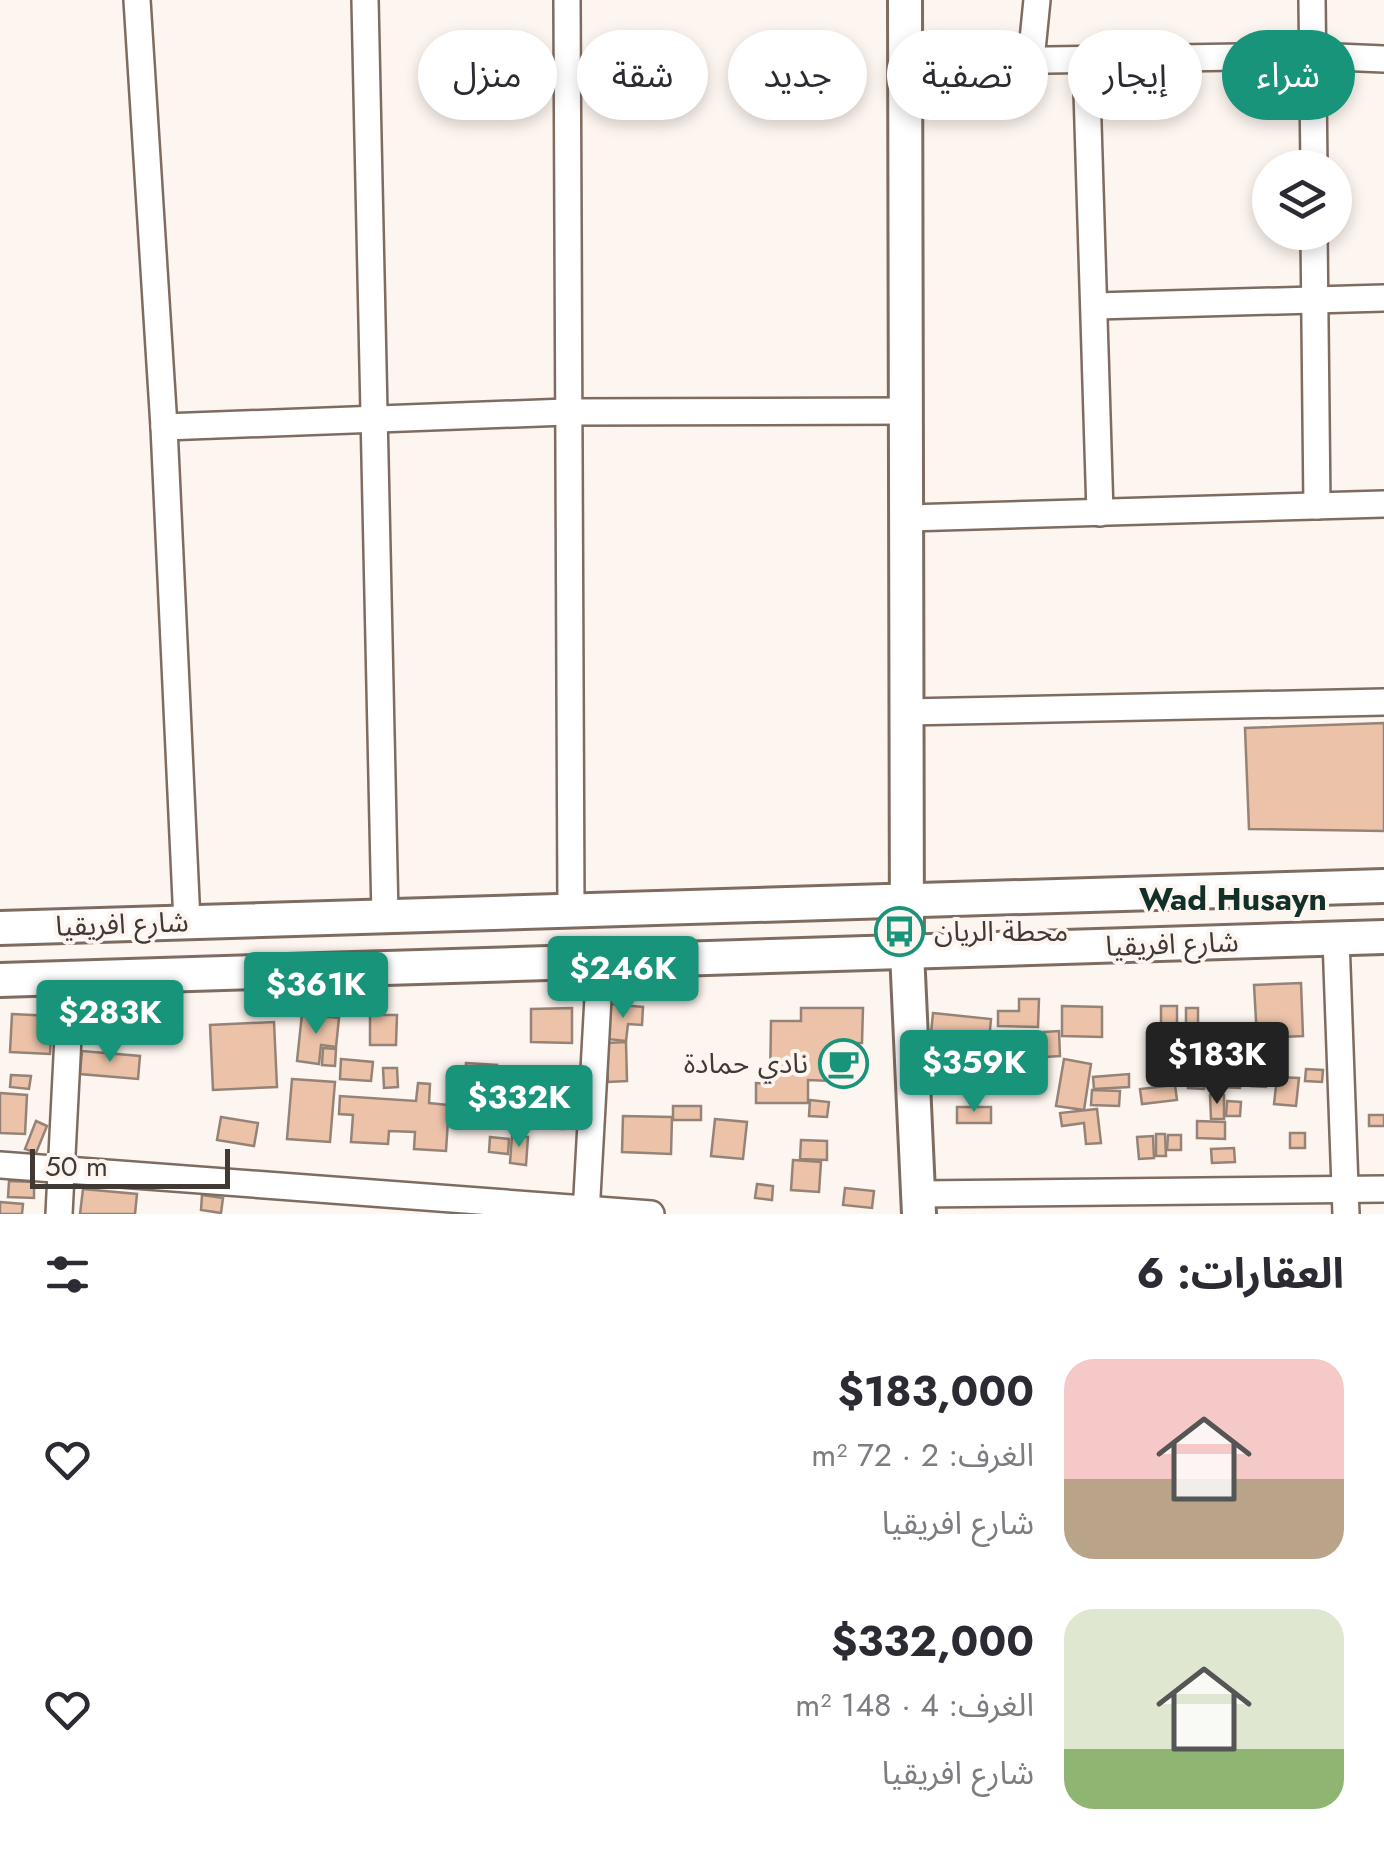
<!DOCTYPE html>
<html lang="ar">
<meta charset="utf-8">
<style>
body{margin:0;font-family:Jost,"Noto Sans Arabic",sans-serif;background:#f7f7f7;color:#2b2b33;direction:rtl;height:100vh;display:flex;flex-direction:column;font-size:38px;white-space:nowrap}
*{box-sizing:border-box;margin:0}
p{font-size:32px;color:#7c7c81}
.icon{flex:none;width:55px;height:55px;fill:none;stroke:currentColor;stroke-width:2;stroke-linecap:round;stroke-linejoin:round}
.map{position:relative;height:1214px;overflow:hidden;direction:ltr}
.panel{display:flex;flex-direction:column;background:#fff;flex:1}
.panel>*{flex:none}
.guide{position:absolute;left:30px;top:30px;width:1325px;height:90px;direction:rtl;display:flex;gap:20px}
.tools{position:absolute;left:1252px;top:150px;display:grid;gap:20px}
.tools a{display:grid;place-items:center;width:100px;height:100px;border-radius:50%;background:#fff;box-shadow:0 5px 15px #0003;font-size:50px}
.scale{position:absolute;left:30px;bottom:25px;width:200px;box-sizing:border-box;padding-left:10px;border:5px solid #413934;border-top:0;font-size:28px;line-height:35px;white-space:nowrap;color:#413934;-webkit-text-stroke:8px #fdf5ef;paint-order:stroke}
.price{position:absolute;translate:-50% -85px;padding:0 22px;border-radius:10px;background:#18947a;color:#fff;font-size:32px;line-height:65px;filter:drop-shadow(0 2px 5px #0008)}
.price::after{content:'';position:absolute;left:50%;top:60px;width:30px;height:22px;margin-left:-15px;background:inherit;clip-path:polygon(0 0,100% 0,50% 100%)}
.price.current{background:#222;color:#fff}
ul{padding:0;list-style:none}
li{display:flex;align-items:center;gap:30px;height:250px;padding:0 40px}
li span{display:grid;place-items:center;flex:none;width:280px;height:200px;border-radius:30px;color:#555}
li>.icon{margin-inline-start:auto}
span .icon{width:120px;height:120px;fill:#fffc;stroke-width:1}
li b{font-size:42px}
h2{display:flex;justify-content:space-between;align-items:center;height:120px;padding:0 40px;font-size:42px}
.chip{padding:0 35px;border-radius:45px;background:#fff;box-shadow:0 5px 15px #0003;font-size:35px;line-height:90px}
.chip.current{background:#18947a;color:#fff}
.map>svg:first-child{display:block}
.building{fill:#ecc3a9;stroke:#958377;stroke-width:2.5}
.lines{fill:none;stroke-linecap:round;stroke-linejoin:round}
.minor-casing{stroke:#7e6c60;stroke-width:30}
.tertiary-casing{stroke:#7e6c60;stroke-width:38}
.minor{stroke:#fff;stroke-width:25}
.tertiary{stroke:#fff;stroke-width:32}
.labels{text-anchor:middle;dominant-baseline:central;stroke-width:8;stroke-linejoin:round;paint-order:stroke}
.street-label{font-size:28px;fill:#413934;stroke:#fdf5ef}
.poi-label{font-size:28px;fill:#413934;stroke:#fdf5ef;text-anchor:start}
.quarter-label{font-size:32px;font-weight:bold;fill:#113028;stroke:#fdf5ef}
</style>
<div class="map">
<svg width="1384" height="1214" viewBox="0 0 1384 1214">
<rect width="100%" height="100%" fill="#fdf5ef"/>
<!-- building -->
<g class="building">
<path d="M1384 723V831L1249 829 1245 728Z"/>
<path d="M1301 983 1303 1036 1257 1038 1254 985Z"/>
<path d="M1019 999H1039L1038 1027 998 1026V1011H1019Z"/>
<path d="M610 1004 643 1007 642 1025 628 1024 626 1041 607 1039Z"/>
<path d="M1062 1006 1102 1007V1037L1062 1036Z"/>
<rect x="1161" y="1006" width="16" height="20"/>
<path d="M572 1008V1043L531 1042V1009Z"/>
<path d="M801 1008H863L862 1043H832V1081L808 1080V1103H756V1083L770 1084 771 1021H801Z"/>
<rect x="1186" y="1008" width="12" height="30"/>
<path d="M933 1013 991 1019 984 1092 957 1090 962 1048 930 1044Z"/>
<path d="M12 1014 52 1016 50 1054 10 1052Z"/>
<path d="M302 1014 339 1018 336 1047 321 1045 319 1064 297 1061Z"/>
<path d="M370 1015H397L396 1045H370Z"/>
<path d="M274 1022 277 1087 213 1090 210 1025Z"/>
<path d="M1059 1031 1060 1056 1045 1057 1044 1032Z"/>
<path d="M1282 1038 1285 1056 1241 1064 1238 1045Z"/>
<rect x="1187" y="1039" width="12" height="16"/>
<path d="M626 1042 627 1081 608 1082 606 1043Z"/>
<path d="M323 1048 336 1049 335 1066 322 1065Z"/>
<path d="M82 1051 140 1056 138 1079 80 1074Z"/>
<path d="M341 1059 373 1062 371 1081 340 1079Z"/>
<path d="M1064 1059 1091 1064 1084 1110 1056 1106Z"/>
<path d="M466 1063 497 1065 495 1110 510 1111 511 1077 536 1078 535 1096 564 1097 563 1129 463 1125Z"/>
<path d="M383 1068H397L398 1087 384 1088Z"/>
<path d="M1224 1069 1241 1070 1240 1088 1223 1087Z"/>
<path d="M1306 1069 1323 1070 1322 1082 1305 1081Z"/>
<path d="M1189 1070 1205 1071 1204 1089 1188 1088Z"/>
<path d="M1253 1071 1267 1074 1266 1087 1251 1086Z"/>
<path d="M1129 1074V1087L1094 1089 1093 1077Z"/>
<path d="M11 1075 31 1076 29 1089 10 1087Z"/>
<path d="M1277 1077 1299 1078 1296 1106 1274 1104Z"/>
<path d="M292 1079 335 1082 330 1142 287 1139Z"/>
<path d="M418 1083 430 1084 429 1103 449 1105 446 1151 414 1149 415 1132 389 1131 388 1144 351 1142 353 1115 339 1114 340 1096 416 1101Z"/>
<path d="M1175 1085 1177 1100 1142 1104 1140 1089Z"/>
<path d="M1092 1090 1120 1091 1119 1106 1091 1105Z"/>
<path d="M0 1093 27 1095 25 1134 0 1133Z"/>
<path d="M1210 1095H1224V1119H1211Z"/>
<path d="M810 1100 829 1102 827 1117 809 1116Z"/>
<path d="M1227 1101 1241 1102 1240 1116H1226Z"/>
<rect x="673" y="1106" width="28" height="14"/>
<rect x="957" y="1107" width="34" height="16"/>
<path d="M1097 1109 1101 1143 1086 1144 1084 1123 1062 1126 1060 1113Z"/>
<rect x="1369" y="1115" width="15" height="11"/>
<path d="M623 1116 672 1117 671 1154 622 1152Z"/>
<path d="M221 1117 258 1123 254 1146 217 1140Z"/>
<path d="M715 1119 747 1122 743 1159 711 1156Z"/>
<path d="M36 1121 47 1126 36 1153 25 1149Z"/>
<path d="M1197 1121 1225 1122V1139L1197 1138Z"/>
<rect x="1290" y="1133" width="15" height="15"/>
<path d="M1156 1134H1165L1166 1156H1156Z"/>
<path d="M1168 1135H1181V1150H1167Z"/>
<path d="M512 1136 528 1137 526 1165 510 1163Z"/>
<path d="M1153 1136 1154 1158 1139 1159 1137 1137Z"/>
<path d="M490 1137 509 1139 508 1154 489 1152Z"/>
<path d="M801 1140 827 1141V1160L800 1159Z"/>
<path d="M1234 1148 1235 1162 1212 1163 1211 1149Z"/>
<path d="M793 1160 821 1162 819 1192 791 1190Z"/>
<path d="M9 1181 34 1182V1198L8 1197Z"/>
<path d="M757 1184 773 1186 772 1200 755 1198Z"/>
<path d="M845 1188 874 1191 872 1208 843 1205Z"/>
<path d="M83 1189 137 1194 135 1214H80Z"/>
<path d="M202 1195 223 1198 221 1213 201 1210Z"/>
<path d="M0 1202 23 1204 22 1214H0Z"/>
</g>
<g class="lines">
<defs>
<g id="minor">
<path d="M137 0 164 427 187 922"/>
<path d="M365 0 385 916"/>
<path d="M567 0 571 910"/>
<path d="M1312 0 1314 168"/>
<path d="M1086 59 1100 513"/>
<path d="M1031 60 1037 0"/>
<path d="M906 62 1313 56 1384 59"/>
<path d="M1314 232 1317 506"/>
<path d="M1096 306 1384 298"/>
<path d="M164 427 566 412 907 411"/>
<path d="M908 518 1384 504"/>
<path d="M906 712 1384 702"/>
<path d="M1336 939 1346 1214"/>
<path d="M0 1165 651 1214"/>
<path d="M918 1194 1384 1189"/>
<path d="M59 1214 71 978"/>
<path d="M586 1214 600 962"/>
</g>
<g id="tertiary">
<path d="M905 0 907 952 919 1214"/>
<path d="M0 928 1384 886"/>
<path d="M0 980 1384 937"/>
</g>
</defs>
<!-- minor casing -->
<use href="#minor" class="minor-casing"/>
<!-- tertiary casing -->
<use href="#tertiary" class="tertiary-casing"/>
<!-- minor -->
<use href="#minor" class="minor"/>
<!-- tertiary -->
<use href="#tertiary" class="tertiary"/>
</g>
<!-- icons -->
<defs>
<symbol id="bus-ring" viewBox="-11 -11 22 22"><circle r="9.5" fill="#fdf5ef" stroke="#18947a" stroke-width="1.5"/><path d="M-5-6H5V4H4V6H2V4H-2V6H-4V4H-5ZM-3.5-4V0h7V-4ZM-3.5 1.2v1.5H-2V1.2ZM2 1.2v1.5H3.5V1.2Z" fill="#18947a"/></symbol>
<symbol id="cafe-ring" viewBox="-11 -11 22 22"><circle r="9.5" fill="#fdf5ef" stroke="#18947a" stroke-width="1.5"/><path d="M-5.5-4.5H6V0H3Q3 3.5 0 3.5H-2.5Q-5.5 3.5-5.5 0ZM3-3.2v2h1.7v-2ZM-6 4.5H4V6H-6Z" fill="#18947a"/></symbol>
</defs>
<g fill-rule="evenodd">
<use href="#bus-ring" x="872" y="904" width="55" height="55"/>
<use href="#cafe-ring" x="816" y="1036" width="55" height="55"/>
</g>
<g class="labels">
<!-- street labels -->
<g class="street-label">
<text transform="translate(122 924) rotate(-2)">شارع افريقيا</text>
<text transform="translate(1172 944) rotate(-2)">شارع افريقيا</text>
</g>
<!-- poi labels -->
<g class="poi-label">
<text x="934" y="931">محطة الريان</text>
<text x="808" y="1063" text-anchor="end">نادي حمادة</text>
</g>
<!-- quarter labels -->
<g class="quarter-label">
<text x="1233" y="899">Wad Husayn</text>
</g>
</g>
</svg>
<div class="tools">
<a><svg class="icon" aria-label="layers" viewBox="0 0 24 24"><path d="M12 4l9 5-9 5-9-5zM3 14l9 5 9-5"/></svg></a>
</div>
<div class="scale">50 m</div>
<b class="price" style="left:623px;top:1021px">$246K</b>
<b class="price" style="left:316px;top:1037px">$361K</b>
<b class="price" style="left:110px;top:1065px">$283K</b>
<b class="price current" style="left:1217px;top:1107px">$183K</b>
<b class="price" style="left:974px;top:1115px">$359K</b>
<b class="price" style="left:519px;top:1150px">$332K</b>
<div class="guide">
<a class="chip current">شراء</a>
<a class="chip">إيجار</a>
<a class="chip">تصفية</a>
<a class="chip">جديد</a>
<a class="chip">شقة</a>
<a class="chip">منزل</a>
</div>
</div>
<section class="panel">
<h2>العقارات: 6<svg class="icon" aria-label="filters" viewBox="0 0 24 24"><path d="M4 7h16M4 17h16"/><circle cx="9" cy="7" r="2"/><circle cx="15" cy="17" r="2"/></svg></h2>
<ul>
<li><span style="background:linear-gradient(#f6c9c9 60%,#b9a48a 0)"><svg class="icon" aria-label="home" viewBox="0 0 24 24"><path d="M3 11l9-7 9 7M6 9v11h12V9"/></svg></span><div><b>$183,000</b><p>الغرف: 2 · 72 m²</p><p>شارع افريقيا</p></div><svg class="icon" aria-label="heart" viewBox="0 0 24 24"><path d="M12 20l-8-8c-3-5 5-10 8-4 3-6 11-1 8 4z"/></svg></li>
<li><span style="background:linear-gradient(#dfe7d0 70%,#8fb573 0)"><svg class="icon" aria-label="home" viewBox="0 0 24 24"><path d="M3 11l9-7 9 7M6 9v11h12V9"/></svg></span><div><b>$332,000</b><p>الغرف: 4 · 148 m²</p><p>شارع افريقيا</p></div><svg class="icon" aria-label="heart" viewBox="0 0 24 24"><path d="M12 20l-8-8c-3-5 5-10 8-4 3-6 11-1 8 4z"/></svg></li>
</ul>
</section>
